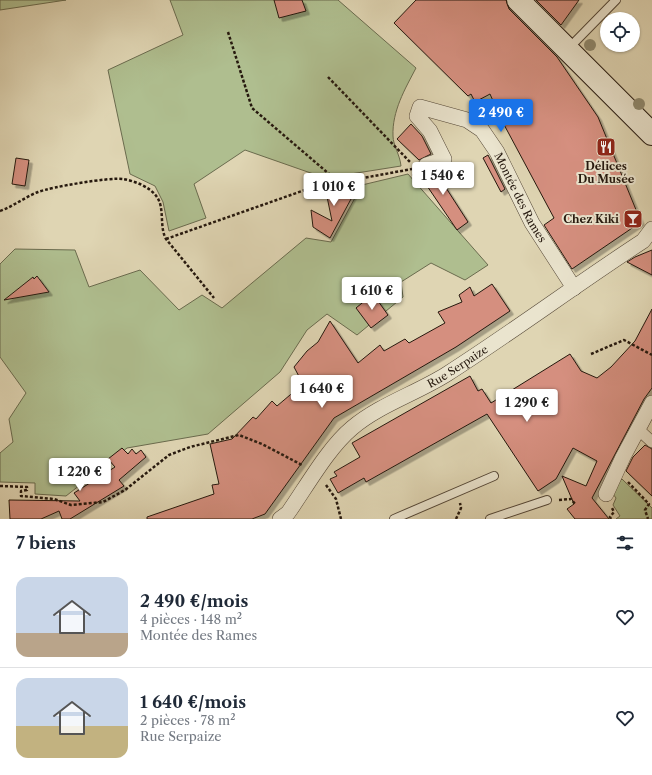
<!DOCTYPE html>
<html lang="fr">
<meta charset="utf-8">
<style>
body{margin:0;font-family:"Libre Caslon Text",serif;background:#f6f6f7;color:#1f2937;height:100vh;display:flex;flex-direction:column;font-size:15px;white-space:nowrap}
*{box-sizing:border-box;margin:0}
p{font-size:13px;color:#747a83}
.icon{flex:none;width:22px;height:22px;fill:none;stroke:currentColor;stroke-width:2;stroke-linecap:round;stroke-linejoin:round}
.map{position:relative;height:519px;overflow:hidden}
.drawer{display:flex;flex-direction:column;background:#fff;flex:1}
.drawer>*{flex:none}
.buttons{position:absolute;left:600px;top:12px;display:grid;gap:8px}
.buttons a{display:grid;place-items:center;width:40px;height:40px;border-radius:50%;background:#fff;box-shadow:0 1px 3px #0004;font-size:20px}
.price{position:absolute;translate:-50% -34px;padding:0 9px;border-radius:4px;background:#fff;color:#222;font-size:13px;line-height:26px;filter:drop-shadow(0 1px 2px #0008)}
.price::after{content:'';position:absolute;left:50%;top:24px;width:12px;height:9px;margin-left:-6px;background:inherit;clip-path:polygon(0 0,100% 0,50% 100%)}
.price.on{background:#1a73e8;color:#fff}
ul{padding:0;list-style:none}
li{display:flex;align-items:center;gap:12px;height:100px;padding:0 16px}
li+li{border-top:1px solid #e0e1e3}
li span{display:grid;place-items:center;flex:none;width:112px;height:80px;border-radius:12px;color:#555}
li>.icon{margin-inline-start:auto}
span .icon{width:48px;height:48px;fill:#fffc;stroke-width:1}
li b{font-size:17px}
h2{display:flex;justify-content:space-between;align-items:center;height:48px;padding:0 16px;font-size:17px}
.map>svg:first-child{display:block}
.green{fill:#afbe8f;stroke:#6a6b4e}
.building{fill:#d58f7f;stroke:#25180e;filter:url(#shadow)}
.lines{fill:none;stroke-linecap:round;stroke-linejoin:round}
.service-casing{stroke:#544737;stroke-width:10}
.pedestrian-casing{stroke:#544737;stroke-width:12}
.minor-casing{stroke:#544737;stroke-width:16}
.secondary-casing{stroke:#25180e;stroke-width:24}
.path{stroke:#25180e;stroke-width:2.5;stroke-dasharray:3 2;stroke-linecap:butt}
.service{stroke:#eae4ce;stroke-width:8}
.pedestrian{stroke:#eae4ce;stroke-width:11}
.minor{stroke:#eae4ce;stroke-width:15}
.secondary{stroke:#eae4ce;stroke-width:22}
.tree{fill:#8f896e}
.labels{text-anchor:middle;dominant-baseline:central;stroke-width:4;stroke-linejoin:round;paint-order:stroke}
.poi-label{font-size:11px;font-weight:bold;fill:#25180e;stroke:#eae4ce}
.street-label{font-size:11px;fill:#25180e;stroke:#eae4ce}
</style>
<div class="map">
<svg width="652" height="519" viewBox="0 0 652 519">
<defs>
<filter id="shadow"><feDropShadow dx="3.5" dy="3.5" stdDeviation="0" flood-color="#0004"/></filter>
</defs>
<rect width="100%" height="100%" fill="#dfd5b3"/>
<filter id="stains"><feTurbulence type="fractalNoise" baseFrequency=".005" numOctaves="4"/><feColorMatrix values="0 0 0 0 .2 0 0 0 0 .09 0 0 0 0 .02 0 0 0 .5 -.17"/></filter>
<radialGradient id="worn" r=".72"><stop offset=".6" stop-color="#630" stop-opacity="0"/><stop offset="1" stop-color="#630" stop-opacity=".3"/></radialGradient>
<!-- green -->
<g class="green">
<path d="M0 0H66L0 10Z"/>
<path d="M170 0H338L416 68C405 89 392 111 393 136 393 145 400 155 401 166L325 178 245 150 194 184 206 218 169 231 163 202 155 186 130 174 108 70 183 35Z"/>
<path d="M408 174 488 265 465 280 431 263 401 282 403 297 357 335 327 314 307 330 280 372 208 434 127 448 66 496 35 494V483L0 482V453L13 442 9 419 26 393 0 357V264L15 249 75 250 89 287 140 270 179 310 202 295 222 308 306 238 331 242 362 185Z"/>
<path d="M622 479 652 508V519H616L620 516 613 505 616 498 610 490Z"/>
</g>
<!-- building -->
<g class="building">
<path d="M274 0H302L306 11 279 18Z"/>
<path d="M416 0H506L509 9 557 57 598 117 641 222 572 269 544 225 554 218 501 119 490 94 475 102 471 94 468 96 394 23Z"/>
<path d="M536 0H579L561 25Z"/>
<path d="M411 124 422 136 431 154 419 160 397 139Z"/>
<path d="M488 155 505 189 501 192 483 158Z"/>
<path d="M16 158 29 160 25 186 12 184Z"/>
<path d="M446 168 450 174 439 177 468 222 457 230 423 180 412 175 419 170 424 174H428Z"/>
<path d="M339 182 358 186 330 238 313 227 311 210 332 221 325 187Z"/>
<path d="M652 250V275L627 262 635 257Z"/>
<path d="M37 276 49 292 4 300 33 277 34 279Z"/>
<path d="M492 284 510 311 456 347 334 418 265 514 252 519H147V517L214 494 212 485 219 484 210 444 232 439 253 417 256 419 272 401 277 406 303 384 294 367 307 351 318 342 330 321 358 363 380 345 384 351 405 339 409 343 445 323 438 312 462 302 459 295 470 287 474 296Z"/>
<path d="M373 294 388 315 371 328 356 308Z"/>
<path d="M652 309V388L644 399 592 498 609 519H575L567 509 574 504 562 476 586 486 597 461 573 448 556 479 538 491 487 414 366 482 364 478 338 493 330 479 337 476 334 472 360 457 352 443 470 376 478 391 482 389 491 403 570 354 581 371 597 378 611 367 635 341Z"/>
<path d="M645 445 652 449V496L626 471 633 457Z"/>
<path d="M122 448 128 454 132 449 136 454 141 450 146 457 119 480 124 486 70 519H62L59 511 41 519H10L9 500 80 501 74 493 115 467 108 459Z"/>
</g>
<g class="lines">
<defs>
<g id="service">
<path d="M568 49 616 0"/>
<path d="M394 519 494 476"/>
<path d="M490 519 547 500"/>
</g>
<path id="pedestrian" d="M638 429 652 442"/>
<g id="minor">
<path id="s1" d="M426 165 444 159 430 131 417 116 420 107 467 120 482 130 497 152 532 223 574 288"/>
<path d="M606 494 623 457 652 403"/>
<path id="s2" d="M280 519 288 513C307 486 328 448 352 428 379 405 417 393 447 374 514 331 577 284 643 241L652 229"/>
</g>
<path id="secondary" d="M518 0 652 134"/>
</defs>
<!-- service casing -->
<use href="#service" class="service-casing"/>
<!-- pedestrian casing -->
<use href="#pedestrian" class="pedestrian-casing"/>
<!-- minor casing -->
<use href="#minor" class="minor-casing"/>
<!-- secondary casing -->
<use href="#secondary" class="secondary-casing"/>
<!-- path -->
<g class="path">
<path d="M228 32 252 108 335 179"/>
<path d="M328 77 410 162"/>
<path d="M0 211C14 206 25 197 38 192 51 187 110 177 123 179 135 181 150 187 157 197 165 209 159 226 166 239L214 298"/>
<path d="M166 239 336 179 363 178 412 169"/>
<path d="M591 354 624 340 652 355"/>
<path d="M628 482 649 504 645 510 648 519"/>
<path d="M326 485 336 499 341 519"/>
<path d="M0 486 27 487V490L21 491V496L54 499 71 505 103 502 125 490 169 455 190 447 239 435 262 444 302 465"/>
<path d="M559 500 571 499 575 504"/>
<path d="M456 519 461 508 460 503"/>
<path d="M611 519 610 517 614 512 612 508"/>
</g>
<!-- service -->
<use href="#service" class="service"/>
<!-- pedestrian -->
<use href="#pedestrian" class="pedestrian"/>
<!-- minor -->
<use href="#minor" class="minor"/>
<!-- secondary -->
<use href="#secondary" class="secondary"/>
</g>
<!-- trees -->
<g class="tree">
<circle cx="590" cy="45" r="6"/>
<circle cx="639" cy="104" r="6"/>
</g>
<!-- icons -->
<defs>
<symbol id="restaurant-square" viewBox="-11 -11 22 22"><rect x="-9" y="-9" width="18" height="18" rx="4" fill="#8f2418" stroke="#eae4ce"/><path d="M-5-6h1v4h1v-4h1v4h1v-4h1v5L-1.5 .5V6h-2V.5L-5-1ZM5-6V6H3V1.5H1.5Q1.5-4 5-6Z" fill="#fff"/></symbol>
<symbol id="bar-square" viewBox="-11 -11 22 22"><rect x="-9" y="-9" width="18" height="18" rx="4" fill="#8f2418" stroke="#eae4ce"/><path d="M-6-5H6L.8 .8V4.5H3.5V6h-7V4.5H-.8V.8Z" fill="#fff"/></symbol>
</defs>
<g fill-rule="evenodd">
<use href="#restaurant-square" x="595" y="136" width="22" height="22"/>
<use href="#bar-square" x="622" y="208" width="22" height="22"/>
</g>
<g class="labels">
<!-- poi labels -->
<g class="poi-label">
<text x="606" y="166">Délices<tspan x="606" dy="13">Du Musée</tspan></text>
<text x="619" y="219" text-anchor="end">Chez Kiki</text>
</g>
<!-- street labels -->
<g class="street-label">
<text stroke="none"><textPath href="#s1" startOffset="224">Montée des Rames</textPath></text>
<text stroke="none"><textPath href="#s2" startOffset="239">Rue Serpaize</textPath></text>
</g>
</g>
<rect width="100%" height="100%" filter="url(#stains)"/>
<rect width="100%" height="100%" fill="url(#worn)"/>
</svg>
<div class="buttons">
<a><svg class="icon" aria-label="locate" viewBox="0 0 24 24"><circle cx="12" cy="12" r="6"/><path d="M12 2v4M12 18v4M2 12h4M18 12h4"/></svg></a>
</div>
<b class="price on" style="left:501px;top:133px">2 490 €</b>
<b class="price" style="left:443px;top:196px">1 540 €</b>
<b class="price" style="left:334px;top:207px">1 010 €</b>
<b class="price" style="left:372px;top:311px">1 610 €</b>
<b class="price" style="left:322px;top:409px">1 640 €</b>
<b class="price" style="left:527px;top:423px">1 290 €</b>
<b class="price" style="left:80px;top:492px">1 220 €</b>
</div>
<section class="drawer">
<h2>7 biens<svg class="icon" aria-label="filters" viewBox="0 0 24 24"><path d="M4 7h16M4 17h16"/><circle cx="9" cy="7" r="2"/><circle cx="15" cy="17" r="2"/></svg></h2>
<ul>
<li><span style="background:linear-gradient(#c9d6e8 70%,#b9a48a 0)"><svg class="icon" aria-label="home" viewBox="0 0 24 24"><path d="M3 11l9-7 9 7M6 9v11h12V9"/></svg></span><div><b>2 490 €/mois</b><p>4 pièces · 148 m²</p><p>Montée des Rames</p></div><svg class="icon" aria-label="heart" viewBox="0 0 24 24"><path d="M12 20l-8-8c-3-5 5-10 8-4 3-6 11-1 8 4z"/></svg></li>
<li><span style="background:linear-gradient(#c9d6e8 60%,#c2b280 0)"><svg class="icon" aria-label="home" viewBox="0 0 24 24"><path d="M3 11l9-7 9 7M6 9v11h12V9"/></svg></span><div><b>1 640 €/mois</b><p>2 pièces · 78 m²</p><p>Rue Serpaize</p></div><svg class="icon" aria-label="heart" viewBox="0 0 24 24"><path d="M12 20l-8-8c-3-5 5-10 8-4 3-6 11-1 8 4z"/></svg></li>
</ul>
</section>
